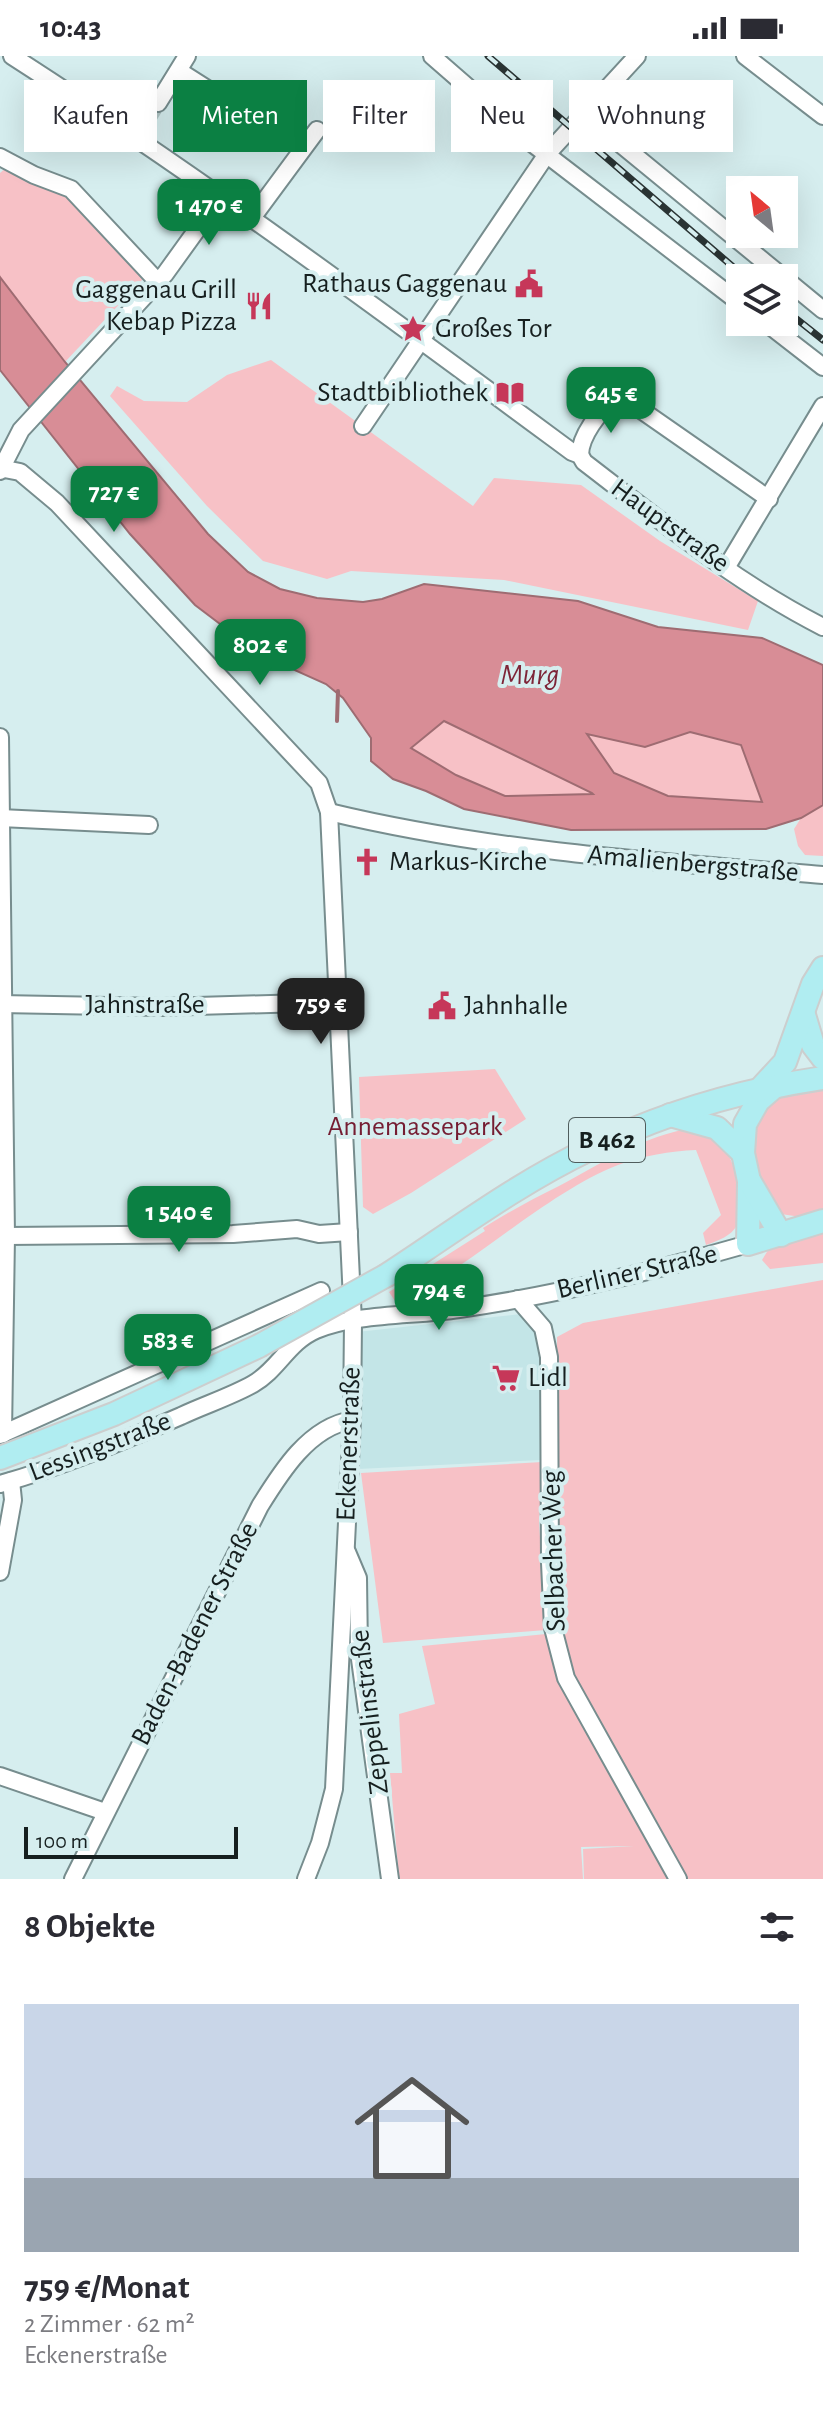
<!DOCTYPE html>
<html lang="de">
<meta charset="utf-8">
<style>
body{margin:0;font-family:"Alegreya Sans",sans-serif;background:#f7f7f7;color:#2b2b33;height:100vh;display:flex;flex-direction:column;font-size:30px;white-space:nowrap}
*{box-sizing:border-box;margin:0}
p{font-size:26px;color:#7c7c81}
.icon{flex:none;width:44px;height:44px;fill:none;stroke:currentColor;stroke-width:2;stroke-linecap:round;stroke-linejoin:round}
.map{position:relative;height:1823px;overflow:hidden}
.side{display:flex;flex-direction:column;background:#fff;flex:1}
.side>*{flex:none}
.top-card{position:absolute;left:24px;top:24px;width:776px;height:72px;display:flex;gap:16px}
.needle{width:52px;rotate:331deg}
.tools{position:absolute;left:726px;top:120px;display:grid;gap:16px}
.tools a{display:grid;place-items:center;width:72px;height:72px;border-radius:0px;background:#fff;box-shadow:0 8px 32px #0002;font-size:40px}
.scale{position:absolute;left:24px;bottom:20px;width:214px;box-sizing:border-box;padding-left:8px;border:4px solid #161f1f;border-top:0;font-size:22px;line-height:28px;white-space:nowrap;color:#161f1f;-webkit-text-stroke:6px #d6eeef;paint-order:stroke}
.price{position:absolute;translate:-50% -68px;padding:0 18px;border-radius:16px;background:#0b8043;color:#fff;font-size:26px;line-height:52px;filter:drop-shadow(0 2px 4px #0008)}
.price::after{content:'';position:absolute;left:50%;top:48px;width:24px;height:18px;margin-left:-12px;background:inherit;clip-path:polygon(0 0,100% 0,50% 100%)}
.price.on{background:#222;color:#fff}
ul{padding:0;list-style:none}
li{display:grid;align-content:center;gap:16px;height:424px;padding:0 24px}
li span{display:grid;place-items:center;height:248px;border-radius:0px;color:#555}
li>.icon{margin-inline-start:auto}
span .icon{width:144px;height:144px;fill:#fffc;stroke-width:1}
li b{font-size:34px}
h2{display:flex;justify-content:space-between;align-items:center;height:96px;padding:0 24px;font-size:34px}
.pill{padding:0 28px;border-radius:0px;background:#fff;box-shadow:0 8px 32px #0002;font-size:28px;line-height:72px}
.pill.on{background:#0b8043;color:#fff}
.status{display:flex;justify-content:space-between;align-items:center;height:56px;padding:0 40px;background:#fff;direction:ltr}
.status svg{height:22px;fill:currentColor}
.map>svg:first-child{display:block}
.built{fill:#c3e5e7}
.green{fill:#f7c1c6}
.water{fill:#d88d96;stroke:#9e6c72;stroke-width:2;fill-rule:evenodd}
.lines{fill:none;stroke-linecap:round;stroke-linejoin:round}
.stream{stroke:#9e6c72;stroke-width:4}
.minor-tunnel{stroke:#b0c5c5;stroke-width:16;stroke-dasharray:16 8;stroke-linecap:butt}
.minor-casing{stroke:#778d8e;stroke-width:20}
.major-casing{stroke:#cccece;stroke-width:26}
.minor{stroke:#fff;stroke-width:16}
.major{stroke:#b0edf1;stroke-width:22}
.rail-casing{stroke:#2a3434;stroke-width:7}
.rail{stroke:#d6eeef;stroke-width:4;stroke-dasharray:12;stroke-linecap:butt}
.major-bridge-casing{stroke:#cccece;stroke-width:26;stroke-linecap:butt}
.major-bridge{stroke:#b0edf1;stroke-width:22}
.labels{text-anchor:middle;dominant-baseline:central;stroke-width:8;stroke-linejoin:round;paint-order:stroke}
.shield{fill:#d6eeef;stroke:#505d5d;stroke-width:2}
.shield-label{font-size:26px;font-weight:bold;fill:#161f1f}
.poi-label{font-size:28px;fill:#161f1f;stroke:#d6eeef;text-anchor:start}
.street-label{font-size:28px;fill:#161f1f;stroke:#d6eeef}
.park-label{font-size:28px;fill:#751d32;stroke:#d6eeef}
.water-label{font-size:30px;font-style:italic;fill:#7d2538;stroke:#d6eeef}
</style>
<div class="status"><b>10:43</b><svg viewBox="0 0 49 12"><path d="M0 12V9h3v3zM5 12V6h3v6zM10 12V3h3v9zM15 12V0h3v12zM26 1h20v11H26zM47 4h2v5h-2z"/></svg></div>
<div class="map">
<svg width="823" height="1823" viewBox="0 0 823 1823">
<rect width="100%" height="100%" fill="#d6eeef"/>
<!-- built -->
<path class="built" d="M521 1258 534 1275 543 1307 541 1404 358 1413 357 1276Z"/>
<!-- green -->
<g class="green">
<path d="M7 111 67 140 143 223 65 306 0 221V117Z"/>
<path d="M271 304 473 450 494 422 581 429 660 485 758 545 748 574 504 524 351 515 327 523 263 505 207 450 110 340 117 330 144 345 187 346 227 319Z"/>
<path d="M444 665 595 738 505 740 456 719 410 692Z"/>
<path d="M690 676 741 689 762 747 668 740 614 717 587 677 645 691Z"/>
<path d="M823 749V800L805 799 798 790 794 773 801 762Z"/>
<path d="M495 1013 526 1063 411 1137 373 1158 363 1151 359 1021Z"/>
<path d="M823 1033V1155L801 1161 781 1158C775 1152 769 1145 765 1138 752 1117 746 1065 768 1049 783 1037 805 1036 823 1033Z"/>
<path d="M694 1072C726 1078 739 1114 739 1145 739 1153 741 1162 737 1169 732 1180 717 1185 706 1189L703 1177 721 1159 696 1094C671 1095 642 1100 618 1109 566 1129 509 1176 462 1208L468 1237 397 1248 389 1236 485 1175 483 1172C508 1156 533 1143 559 1130 602 1107 644 1079 694 1072Z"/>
<path d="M823 1174V1207L770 1213 762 1204 770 1191Z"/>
<path d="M823 1224V1823H688L622 1716 571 1619 562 1578 555 1480 557 1281 583 1267Z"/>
<path d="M542 1406 539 1466 546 1574 383 1587 361 1417Z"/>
<path d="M546 1578 554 1614 669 1823H584L583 1793 634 1790 581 1791 583 1823H399L390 1717H402L399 1658 435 1648 422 1590Z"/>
</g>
<!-- water -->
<path class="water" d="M0 221 65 306 208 478 248 516 280 533 317 542 363 546 382 543 424 528 578 545 658 571 762 582 823 609V749L801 762 766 773 571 774 464 753 426 735 393 723 371 705V682L343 642 326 628 261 599 195 549 130 478 0 314ZM444 665 592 737 593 738 505 740 456 719 411 692ZM690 676 741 689 762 746 668 740 614 717 587 678 645 691Z"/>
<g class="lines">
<!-- stream -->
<path class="stream" d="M337 665 338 635"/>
<!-- minor-tunnel -->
<path class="minor-tunnel" d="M146 66 158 47"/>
<defs>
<g id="minor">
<path d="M12 0C205 124 388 260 572 396L580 399 584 406C661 465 736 527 823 571"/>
<path d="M432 0 533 88 740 247"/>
<path d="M745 0 823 60"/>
<path d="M179 15 212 36"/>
<path d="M158 47 187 0"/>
<path d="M584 58 784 222"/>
<path d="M0 101 34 119 71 133 158 226"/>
<path d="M252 162 317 74"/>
<path d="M784 222 823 254"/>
<path d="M765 266 823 311"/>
<path d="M363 370 547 98 637 0"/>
<path d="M580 399C580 382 599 352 615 347 621 344 628 347 634 349L769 443"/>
<path d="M0 412 20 416 57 447 319 727 329 756 353 1266 352 1364 334 1733 320 1787 306 1823"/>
<path d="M0 415 21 374 165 218 214 150 215 137"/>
<path d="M726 512 823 350"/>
<path d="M0 681 6 1180 3 1378"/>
<path d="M329 756C491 795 658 806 823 819"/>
<path d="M0 762 149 769"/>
<path d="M0 948 162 951 338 946"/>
<path d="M6 1180 233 1178 297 1173 319 1178 349 1176"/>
<path d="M518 1243 543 1272 549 1301 550 1507 553 1572 566 1622 678 1823"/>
<path d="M0 1379 321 1235"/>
<path d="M0 1428C61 1411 123 1385 181 1360 204 1349 230 1341 253 1328 278 1314 288 1286 316 1274 357 1257 415 1260 459 1253 557 1239 654 1215 748 1188"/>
<path d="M347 1496 358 1522 359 1596 390 1823"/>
<path d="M0 1516 13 1444 11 1425"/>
<path d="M0 1720 105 1756"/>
<path d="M73 1823 260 1450C281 1416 309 1371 352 1364"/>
</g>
<g id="major">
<path d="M804 959 813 989 823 1002"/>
<path d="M773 1032 758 1045 745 1068 743 1097 749 1125 748 1188 823 1165"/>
<path d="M760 1033 785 1006 813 928 823 912"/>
<path d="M670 1059 717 1072 743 1097"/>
<path d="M750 1126 781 1179"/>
<path d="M387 1219C453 1176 518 1127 590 1093 663 1057 742 1034 823 1022"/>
<path d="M0 1402 114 1358 259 1290"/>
</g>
</defs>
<!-- minor casing -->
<use href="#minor" class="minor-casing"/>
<!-- major casing -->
<use href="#major" class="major-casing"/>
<!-- minor -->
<use href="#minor" class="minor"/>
<!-- major -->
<use href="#major" class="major"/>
<defs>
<g id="rail">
<path d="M488 0 746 222"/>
<path d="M784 253 823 284"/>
</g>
</defs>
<!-- rail casing -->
<use href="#rail" class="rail-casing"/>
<!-- rail -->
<use href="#rail" class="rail"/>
<defs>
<path id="major-bridge" d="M259 1290 387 1219"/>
</defs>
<!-- major-bridge casing -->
<use href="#major-bridge" class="major-bridge-casing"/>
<!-- major-bridge -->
<use href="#major-bridge" class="major-bridge"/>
</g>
<!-- icons -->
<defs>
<symbol id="civic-bare" viewBox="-9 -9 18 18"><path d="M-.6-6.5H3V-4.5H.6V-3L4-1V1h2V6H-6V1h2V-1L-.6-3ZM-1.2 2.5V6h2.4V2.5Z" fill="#c63759" stroke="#d6eeef" stroke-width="2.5" paint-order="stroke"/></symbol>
<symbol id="restaurant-bare" viewBox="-9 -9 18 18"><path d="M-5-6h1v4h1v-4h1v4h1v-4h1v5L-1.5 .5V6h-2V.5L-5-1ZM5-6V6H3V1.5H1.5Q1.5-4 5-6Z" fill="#c63759" stroke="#d6eeef" stroke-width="2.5" paint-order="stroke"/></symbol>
<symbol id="sight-bare" viewBox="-9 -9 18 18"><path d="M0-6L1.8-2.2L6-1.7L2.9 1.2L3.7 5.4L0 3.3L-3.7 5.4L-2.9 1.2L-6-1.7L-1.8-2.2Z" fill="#c63759" stroke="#d6eeef" stroke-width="2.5" paint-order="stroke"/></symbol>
<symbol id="library-bare" viewBox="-9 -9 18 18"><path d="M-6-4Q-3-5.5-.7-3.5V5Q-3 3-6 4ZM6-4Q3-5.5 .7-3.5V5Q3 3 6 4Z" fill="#c63759" stroke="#d6eeef" stroke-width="2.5" paint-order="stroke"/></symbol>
<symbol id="church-bare" viewBox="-9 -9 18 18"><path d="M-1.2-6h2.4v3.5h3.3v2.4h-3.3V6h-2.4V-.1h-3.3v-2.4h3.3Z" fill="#c63759" stroke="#d6eeef" stroke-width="2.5" paint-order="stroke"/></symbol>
<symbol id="supermarket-bare" viewBox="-9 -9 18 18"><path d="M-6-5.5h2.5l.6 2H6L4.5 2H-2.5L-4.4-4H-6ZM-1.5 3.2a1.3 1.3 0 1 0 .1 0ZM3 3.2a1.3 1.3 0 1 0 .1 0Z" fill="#c63759" stroke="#d6eeef" stroke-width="2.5" paint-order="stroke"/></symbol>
</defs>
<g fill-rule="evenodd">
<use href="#civic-bare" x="509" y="208" width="40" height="40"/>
<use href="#restaurant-bare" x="239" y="230" width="40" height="40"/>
<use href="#sight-bare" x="393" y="253" width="40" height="40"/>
<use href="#library-bare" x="490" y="317" width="40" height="40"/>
<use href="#church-bare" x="347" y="786" width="40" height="40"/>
<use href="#civic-bare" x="422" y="930" width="40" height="40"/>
<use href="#supermarket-bare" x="486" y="1302" width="40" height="40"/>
</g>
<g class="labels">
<!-- shield labels -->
<rect class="shield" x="569" y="1062" width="76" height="44" rx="6"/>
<g class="shield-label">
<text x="607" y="1084">B 462</text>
</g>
<!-- poi labels -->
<g class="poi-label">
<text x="507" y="228" text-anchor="end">Rathaus Gaggenau</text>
<text x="237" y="234" text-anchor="end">Gaggenau Grill<tspan x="237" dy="32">Kebap Pizza</tspan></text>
<text x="435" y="273">Großes Tor</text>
<text x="488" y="337" text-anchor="end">Stadtbibliothek</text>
<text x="389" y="806">Markus-Kirche</text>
<text x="464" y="950">Jahnhalle</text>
<text x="528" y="1322">Lidl</text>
</g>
<!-- street labels -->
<g class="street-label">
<text transform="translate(670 470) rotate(36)">Hauptstraße</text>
<text transform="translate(693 808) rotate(5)">Amalienbergstraße</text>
<text x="145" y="949">Jahnstraße</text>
<text transform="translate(637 1216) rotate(-13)">Berliner Straße</text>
<text transform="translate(349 1388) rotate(-88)">Eckenerstraße</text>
<text transform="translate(100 1391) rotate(-21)">Lessingstraße</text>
<text transform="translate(554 1495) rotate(-92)">Selbacher Weg</text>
<text transform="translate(195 1578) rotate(-63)">Baden-Badener Straße</text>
<text transform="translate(370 1656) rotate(-97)">Zeppelinstraße</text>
</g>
<!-- park labels -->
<g class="park-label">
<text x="415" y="1071">Annemassepark</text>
</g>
<!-- water labels -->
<g class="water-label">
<text x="530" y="619">Murg</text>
</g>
</g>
</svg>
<div class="tools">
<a><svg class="needle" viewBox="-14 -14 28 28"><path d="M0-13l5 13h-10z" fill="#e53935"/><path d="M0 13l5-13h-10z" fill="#7c7c81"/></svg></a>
<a><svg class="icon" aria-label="layers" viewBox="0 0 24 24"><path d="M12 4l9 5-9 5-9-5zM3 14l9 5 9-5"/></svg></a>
</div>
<div class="scale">100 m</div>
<b class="price" style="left:209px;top:191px">1 470 €</b>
<b class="price" style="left:611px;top:379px">645 €</b>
<b class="price" style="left:114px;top:478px">727 €</b>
<b class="price" style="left:260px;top:631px">802 €</b>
<b class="price on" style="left:321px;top:990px">759 €</b>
<b class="price" style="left:179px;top:1198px">1 540 €</b>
<b class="price" style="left:439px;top:1276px">794 €</b>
<b class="price" style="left:168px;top:1326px">583 €</b>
<div class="top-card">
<a class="pill">Kaufen</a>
<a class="pill on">Mieten</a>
<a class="pill">Filter</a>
<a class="pill">Neu</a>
<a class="pill">Wohnung</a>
</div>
</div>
<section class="side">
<h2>8 Objekte<svg class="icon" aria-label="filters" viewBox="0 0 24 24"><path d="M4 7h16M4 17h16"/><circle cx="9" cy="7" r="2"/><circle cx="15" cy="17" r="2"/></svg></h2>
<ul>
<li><span style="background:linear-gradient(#c9d6e8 70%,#9aa5b1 0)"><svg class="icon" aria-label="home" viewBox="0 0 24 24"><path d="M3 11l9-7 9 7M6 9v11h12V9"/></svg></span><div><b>759 €/Monat</b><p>2 Zimmer · 62 m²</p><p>Eckenerstraße</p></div></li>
</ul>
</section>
